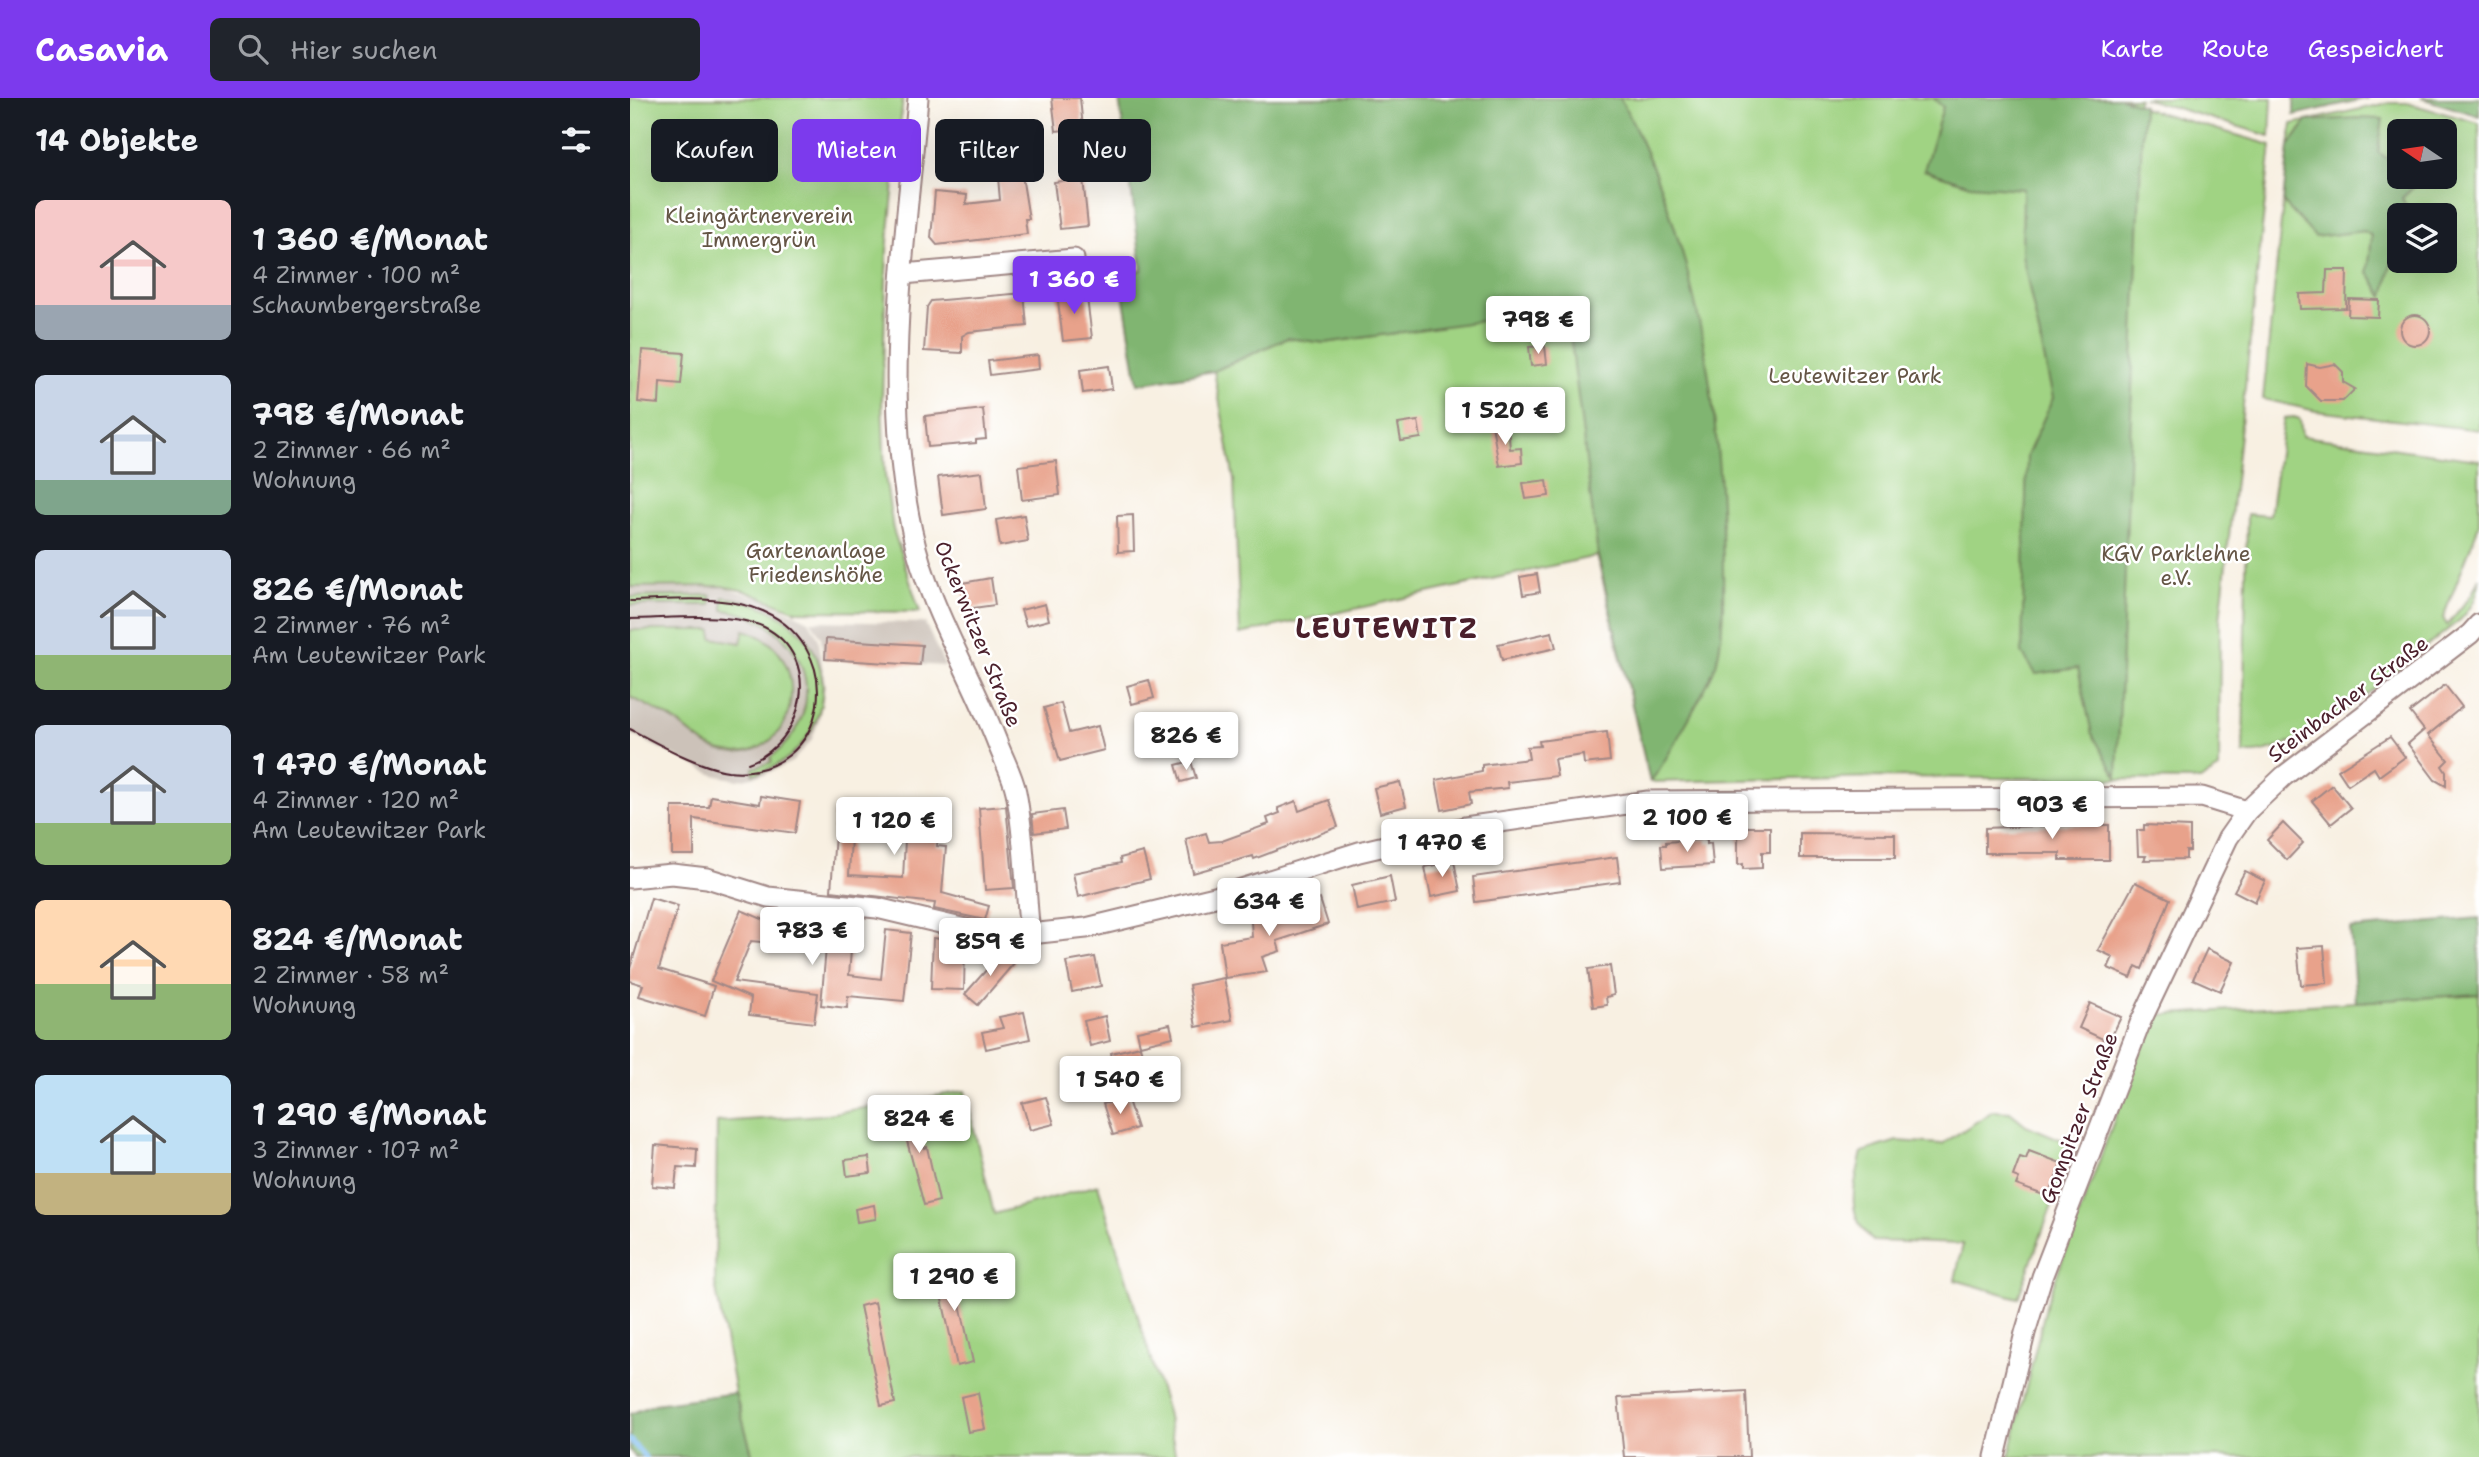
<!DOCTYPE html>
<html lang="de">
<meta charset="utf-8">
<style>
body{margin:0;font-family:"Shantell Sans",sans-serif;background:#20242c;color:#f1f3f6;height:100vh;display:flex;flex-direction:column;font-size:26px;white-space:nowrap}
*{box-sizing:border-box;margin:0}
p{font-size:23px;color:#9ea1a6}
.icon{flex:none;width:38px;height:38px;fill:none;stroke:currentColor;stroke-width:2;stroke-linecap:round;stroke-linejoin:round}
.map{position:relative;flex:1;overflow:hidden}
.side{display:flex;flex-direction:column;background:#171b24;width:630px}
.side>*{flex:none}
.hud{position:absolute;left:21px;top:21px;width:665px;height:63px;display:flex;gap:14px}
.needle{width:46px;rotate:283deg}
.fabs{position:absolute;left:1757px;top:21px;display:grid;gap:14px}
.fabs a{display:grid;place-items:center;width:70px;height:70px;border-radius:10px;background:#171b24;box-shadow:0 7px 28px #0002;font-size:35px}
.price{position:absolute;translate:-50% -60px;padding:0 16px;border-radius:7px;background:#fff;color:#222;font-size:23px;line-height:46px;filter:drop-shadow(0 2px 4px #0008)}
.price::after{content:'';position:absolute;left:50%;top:42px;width:21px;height:16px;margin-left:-10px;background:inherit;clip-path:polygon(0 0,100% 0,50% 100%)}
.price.current{background:#7c3aed;color:#fff}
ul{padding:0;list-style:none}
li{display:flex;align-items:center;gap:21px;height:175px;padding:0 35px}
li span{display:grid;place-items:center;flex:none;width:196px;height:140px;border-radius:10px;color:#555}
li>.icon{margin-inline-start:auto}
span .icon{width:84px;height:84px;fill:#fffc;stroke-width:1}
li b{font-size:30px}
h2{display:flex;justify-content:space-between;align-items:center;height:84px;padding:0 35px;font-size:30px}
.pill{padding:0 24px;border-radius:10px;background:#171b24;box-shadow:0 7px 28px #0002;font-size:24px;line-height:63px}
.pill.current{background:#7c3aed;color:#fff}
header{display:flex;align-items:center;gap:42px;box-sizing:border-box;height:98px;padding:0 35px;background:#7c3aed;color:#fff}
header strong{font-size:33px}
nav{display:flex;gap:38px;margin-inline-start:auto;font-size:24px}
.search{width:490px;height:63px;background:#20242c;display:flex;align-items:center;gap:18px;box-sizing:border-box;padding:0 24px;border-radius:10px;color:#9ea1a6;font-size:26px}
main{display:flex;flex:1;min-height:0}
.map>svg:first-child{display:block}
.industrial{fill:#ccc2b9}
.green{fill:#a0d383;stroke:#757957;stroke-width:2}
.forest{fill:#80b571;stroke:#656a4e;stroke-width:2}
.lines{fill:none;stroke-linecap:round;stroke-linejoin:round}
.stream{stroke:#7ebdf2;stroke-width:5}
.building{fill:#e8a28b;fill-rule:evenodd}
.minor-casing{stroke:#a18886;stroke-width:23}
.minor{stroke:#fff;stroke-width:19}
.tram{stroke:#4a1f2b;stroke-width:2}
.labels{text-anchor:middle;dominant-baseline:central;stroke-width:5;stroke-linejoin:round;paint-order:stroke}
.park-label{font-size:21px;fill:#645545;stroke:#fff}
.street-label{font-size:21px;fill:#4a1f2b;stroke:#fff}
.district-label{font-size:28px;font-weight:bold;letter-spacing:2px;fill:#4a1f2b;stroke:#fff}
</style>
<header>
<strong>Casavia</strong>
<div class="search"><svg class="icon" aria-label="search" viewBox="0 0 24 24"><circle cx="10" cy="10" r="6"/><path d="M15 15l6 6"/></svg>Hier suchen</div>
<nav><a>Karte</a><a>Route</a><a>Gespeichert</a></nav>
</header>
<main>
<section class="side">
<h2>14 Objekte<svg class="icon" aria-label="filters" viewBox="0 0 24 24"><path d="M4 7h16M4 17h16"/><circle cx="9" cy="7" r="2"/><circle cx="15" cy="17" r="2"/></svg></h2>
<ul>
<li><span style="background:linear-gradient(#f6c9c9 75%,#9aa5b1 0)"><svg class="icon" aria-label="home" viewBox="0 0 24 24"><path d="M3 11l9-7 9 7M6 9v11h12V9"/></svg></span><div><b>1 360 €/Monat</b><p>4 Zimmer · 100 m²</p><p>Schaumbergerstraße</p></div></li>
<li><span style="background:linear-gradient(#c9d6e8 75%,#7fa58c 0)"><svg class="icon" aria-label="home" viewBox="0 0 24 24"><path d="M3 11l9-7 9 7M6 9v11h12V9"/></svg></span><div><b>798 €/Monat</b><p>2 Zimmer · 66 m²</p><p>Wohnung</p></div></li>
<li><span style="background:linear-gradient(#c9d6e8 75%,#8fb573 0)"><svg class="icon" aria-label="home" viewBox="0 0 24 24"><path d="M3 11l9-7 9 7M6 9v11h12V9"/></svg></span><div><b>826 €/Monat</b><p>2 Zimmer · 76 m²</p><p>Am Leutewitzer Park</p></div></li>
<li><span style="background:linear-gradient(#c9d6e8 70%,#8fb573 0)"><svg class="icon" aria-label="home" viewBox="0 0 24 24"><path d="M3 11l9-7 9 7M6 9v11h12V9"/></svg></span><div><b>1 470 €/Monat</b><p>4 Zimmer · 120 m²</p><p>Am Leutewitzer Park</p></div></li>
<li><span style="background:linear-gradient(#ffd9b3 60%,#8fb573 0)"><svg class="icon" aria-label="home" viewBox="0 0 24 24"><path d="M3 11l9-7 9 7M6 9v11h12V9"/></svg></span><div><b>824 €/Monat</b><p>2 Zimmer · 58 m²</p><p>Wohnung</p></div></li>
<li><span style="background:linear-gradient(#bfe0f5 70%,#c2b280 0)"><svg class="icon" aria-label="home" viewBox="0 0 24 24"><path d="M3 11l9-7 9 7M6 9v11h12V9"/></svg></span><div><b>1 290 €/Monat</b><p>3 Zimmer · 107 m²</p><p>Wohnung</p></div></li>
</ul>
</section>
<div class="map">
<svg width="1849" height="1359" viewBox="0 0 1849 1359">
<rect width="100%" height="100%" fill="#fff"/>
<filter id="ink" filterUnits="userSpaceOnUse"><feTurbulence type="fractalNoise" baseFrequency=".0143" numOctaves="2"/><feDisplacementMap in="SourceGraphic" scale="14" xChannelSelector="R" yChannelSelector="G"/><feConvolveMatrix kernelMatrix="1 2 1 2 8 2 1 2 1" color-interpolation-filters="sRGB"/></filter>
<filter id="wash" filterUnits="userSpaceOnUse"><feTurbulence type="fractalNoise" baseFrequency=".00686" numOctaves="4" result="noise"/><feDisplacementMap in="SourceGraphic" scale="28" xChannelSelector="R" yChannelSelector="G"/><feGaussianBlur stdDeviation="1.57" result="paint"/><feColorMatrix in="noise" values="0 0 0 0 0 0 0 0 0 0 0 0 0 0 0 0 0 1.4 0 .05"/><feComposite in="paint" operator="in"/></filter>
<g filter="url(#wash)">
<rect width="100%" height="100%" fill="#f8f0e2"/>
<!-- industrial -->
<g class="industrial">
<path d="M0 489H91L131 500 179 523 188 539 195 587 189 623 181 643 162 664 136 676 108 682 84 677 0 636Z"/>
<path d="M181 523 295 525 315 568 193 561 191 539Z"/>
</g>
<!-- green -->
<g class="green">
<path d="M0 0H273L257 153 252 302 255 377 263 431 290 514 166 513 115 493 91 488 0 489Z"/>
<path d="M922 0H1509L1507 5 1513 10 1641 47 1590 522 1589 671 1570 682 1252 679 1020 684 967 458 610 536 604 382 584 273 657 240 695 245 937 210Z"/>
<path d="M1513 0H1642L1640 39V38Z"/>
<path d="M1758 5H1777L1849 25V332L1686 313 1633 301 1653 104 1685 138 1734 133 1743 138 1738 174 1753 198 1766 146 1769 143V163H1815V117H1780L1772 100 1785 87 1780 79H1815V33H1769V69L1748 54 1752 21 1677 23 1659 48 1662 26Z"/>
<path d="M1664 319 1670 321 1672 338 1849 362V427L1813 520 1817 527 1842 496 1849 480C1849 497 1842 510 1830 522 1779 560 1675 661 1613 655L1617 416 1640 418 1654 320Z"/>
<path d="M81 497V507H0V499Z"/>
<path d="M93 499C124 502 158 516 177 542 214 592 181 664 123 676V670L142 664 140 660C210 606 170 520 93 512Z"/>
<path d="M0 532H82V540L111 545 114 532C190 552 168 670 92 653 71 648 58 631 43 622 30 613 14 606 0 599Z"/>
<path d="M1849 896V1359H1379L1417 1204 1502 974 1526 917Z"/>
<path d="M335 993 364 1116 468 1087 537 1314 546 1359H123L105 1295 85 1185 87 1024 192 1017Z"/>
<path d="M1363 1013 1380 1014 1396 1027 1444 1047 1388 1200 1325 1182 1333 1146 1243 1143C1214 1116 1224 1089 1232 1054L1267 1043 1312 1046Z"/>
</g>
<!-- forest -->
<g class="forest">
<path d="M489 0H990C1062 135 1087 279 1092 431 1093 470 1096 525 1087 563 1084 578 1031 672 1020 684L968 458 937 211 695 245 657 240 584 273 508 286 490 177 512 172Z"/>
<path d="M1303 0H1491L1513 7 1487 679 1462 636 1448 570 1406 576 1392 555 1397 358 1423 300 1392 157 1393 91 1340 87 1294 72 1313 9Z"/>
<path d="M1664 0H1739L1664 17Z"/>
<path d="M1791 0H1849V18Z"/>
<path d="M1727 20 1753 21 1748 54 1769 69V79H1780L1786 87 1772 100 1780 117H1769V143L1766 146 1754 199 1738 174 1742 138 1734 133 1685 139 1653 104 1659 48 1677 23Z"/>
<path d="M1849 820V896L1726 904 1720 831Z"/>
<path d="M105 1295 123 1359H5L0 1353V1316L25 1306Z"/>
</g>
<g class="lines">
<!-- stream -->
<path class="stream" d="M0 1342 15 1359"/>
</g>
<g id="blocks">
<!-- building -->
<g class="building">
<path d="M422 0H450L453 30 426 33Z"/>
<path d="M312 33 354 36 351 70 310 66Z"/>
<path d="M390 65 399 121H395L397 136 307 147 301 140 305 94 337 97 336 106 370 102 367 68Z"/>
<path d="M453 80 458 128 430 131 424 84Z"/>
<path d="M1697 172H1717L1716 210 1670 211 1669 196 1696 195Z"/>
<path d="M456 192 462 240 433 243 427 195Z"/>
<path d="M394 195 397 228 339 234 332 238V255L294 253 297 209 301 203Z"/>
<path d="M1719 201 1749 202 1748 219 1718 218Z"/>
<circle cx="1785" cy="232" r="15"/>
<path d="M915 248 917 266 901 268 899 249Z"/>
<path d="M12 252 54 255 51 286 30 284 29 306 8 304Z"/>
<path d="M408 257 409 271 360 277 358 263Z"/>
<path d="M1677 266 1690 269 1705 266 1713 274V284L1725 291 1713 303H1691L1676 288Z"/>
<path d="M479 268 482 291 453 295 450 272Z"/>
<path d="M353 311 356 341 346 342V345L298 349 295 318Z"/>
<path d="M788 323 791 340 771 343 768 326Z"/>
<path d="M878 326 880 351 891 350 892 365 869 368 862 327Z"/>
<path d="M426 363 430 397 392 402 388 368Z"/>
<path d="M352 374 356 411 313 417 308 379Z"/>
<path d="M917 382 919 398 896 401 893 385Z"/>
<path d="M394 417 398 443 370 448 366 422Z"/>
<path d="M503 417 504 453 488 454 487 418Z"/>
<path d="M907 476 910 494 893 497 890 479Z"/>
<path d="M361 480 365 507 336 511 332 485Z"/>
<path d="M415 506 419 522 396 528 391 512Z"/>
<path d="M922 534 926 550 872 562 868 546Z"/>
<path d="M196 541 292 547 290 567 195 561Z"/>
<path d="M519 582 524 600 502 606 497 588Z"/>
<path d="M1815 587 1832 609 1798 637 1818 662 1812 668 1816 674V688L1805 682 1778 646 1794 632 1780 614Z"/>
<path d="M431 605 439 635 468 628 474 652 430 663 414 610Z"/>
<path d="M977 634 980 663 954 666 953 657 924 661 927 678 877 684 878 690 839 694 841 706 812 712 806 682 852 673V667L899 661 897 649 910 648 909 643Z"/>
<path d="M1760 639 1775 659 1749 678 1744 670 1718 687 1708 672Z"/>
<path d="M561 663 566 680 551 684 546 667Z"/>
<path d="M770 684 776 708 750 715 744 690Z"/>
<path d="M1702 687 1721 710 1701 726 1682 703Z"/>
<path d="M81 698 130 706 131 698 170 704 165 735 64 721V757H42V709H79Z"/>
<path d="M699 702 708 729 624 761 623 758 563 775 556 741 576 735 579 744 592 743 639 726 637 720 650 715 648 710 666 703 669 713Z"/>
<path d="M207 708 271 711 310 709 307 748 316 749 312 795 359 808 355 822 304 811 305 805 201 793ZM221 739 275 742 273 780 219 777Z"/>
<path d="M376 708 384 790 355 792 349 710Z"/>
<path d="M433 712 436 731 404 735 402 716Z"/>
<path d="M1653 725 1673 745 1657 762 1637 742Z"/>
<path d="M1430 727H1479V762H1430V755H1355V730Z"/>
<path d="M1514 727 1560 729V753H1556V761L1514 762 1516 758H1508L1507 732H1514Z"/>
<path d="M1108 729H1140V754H1132V770L1113 771V766L1108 767Z"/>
<path d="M1170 735 1265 736V760H1170Z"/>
<path d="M1077 741V746L1081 745 1083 767 1033 770 1031 747H1036V744Z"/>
<path d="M513 754 520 781 448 799 443 775 491 765 490 760Z"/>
<path d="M987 759 990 784 846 804 843 779Z"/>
<path d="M824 763 830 793 801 799 795 769Z"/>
<path d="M1615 773 1635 783 1625 804 1604 793Z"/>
<path d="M760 778 765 804 727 812 722 787Z"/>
<path d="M1505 784 1540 801 1512 871 1506 868 1501 880 1478 870 1483 859 1468 852Z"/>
<path d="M21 800 48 808 29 871 84 888 75 918 9 898 13 887 0 883V871Z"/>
<path d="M690 801 698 826 647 843 650 853 632 859 637 874 595 880 590 844 622 839 621 823Z"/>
<path d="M111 812 146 827 148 822 223 828 219 877 251 881 256 832 281 835 274 903 218 898 217 910 191 907 196 850 121 843 104 884 188 895 184 925 119 917 121 900 81 883Z"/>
<path d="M303 840 335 844 334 892 301 891Z"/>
<path d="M1694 848 1697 885 1671 887 1667 850Z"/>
<path d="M1577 851 1604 864 1590 893 1563 881Z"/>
<path d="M373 853 385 864 348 907 335 896Z"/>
<path d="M465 859 471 888 442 894 436 864Z"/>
<path d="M980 868 984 897 976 899 977 907 963 909 958 871Z"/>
<path d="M594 880 602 922 566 929 559 887Z"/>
<path d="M1460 905 1491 919 1479 944 1449 930Z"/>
<path d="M394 914 400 941 356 951 352 934 373 930 369 919Z"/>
<path d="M475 918 480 943 460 948 454 923Z"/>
<path d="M540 926 543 939 510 947 507 933Z"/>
<path d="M510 948 514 964 484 970 481 955Z"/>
<path d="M416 999 424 1026 400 1032 392 1005Z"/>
<path d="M497 999 507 1030 483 1037 473 1006Z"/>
<path d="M288 1010 294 1050 297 1049 309 1103 294 1107 269 1013Z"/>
<path d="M25 1047 67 1051 66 1070 47 1069 45 1090 22 1088Z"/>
<path d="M1399 1053 1431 1065 1419 1099 1386 1087 1389 1080 1383 1078 1390 1059 1396 1061Z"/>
<path d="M239 1059 241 1075 217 1078 215 1062Z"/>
<path d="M244 1107 246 1121 227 1124 225 1111Z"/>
<path d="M325 1165 329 1179 324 1180 343 1264 327 1268 305 1170Z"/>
<path d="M245 1204 265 1305 251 1308 230 1208Z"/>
<path d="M1116 1293 1119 1359H994L988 1300Z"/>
<path d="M348 1295 355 1331 338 1334 331 1299Z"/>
</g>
</g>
</g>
<g filter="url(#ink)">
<use href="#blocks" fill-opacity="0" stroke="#a18886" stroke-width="2"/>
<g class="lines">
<defs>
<g id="minor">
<path d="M288 0C276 142 251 292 282 433 298 509 342 577 369 649 375 664 383 679 386 694 395 740 395 790 400 836"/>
<path d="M273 176 444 161"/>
<path d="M0 780 42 776 77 780 138 799 247 810 348 834 400 836 456 830 589 798 729 754 835 729 1018 703 1572 699 1617 713"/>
<path d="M1365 1359 1395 1235 1412 1179 1511 923 1598 740 1617 713 1654 678 1840 536 1849 526"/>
</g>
</defs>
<!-- minor casing -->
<use href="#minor" class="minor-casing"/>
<!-- minor -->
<use href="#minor" class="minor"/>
<!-- tram -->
<g class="tram">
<path d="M0 503C40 502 84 497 122 509 224 542 201 684 98 673 69 669 26 645 0 631"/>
<path d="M0 521C38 521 101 513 134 529 194 559 175 646 118 665"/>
</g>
</g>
</g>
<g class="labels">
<!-- park labels -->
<g class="park-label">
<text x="129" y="118">Kleingärtnerverein<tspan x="129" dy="24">Immergrün</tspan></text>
<text x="1225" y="278">Leutewitzer Park</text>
<text x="186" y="453">Gartenanlage<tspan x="186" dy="24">Friedenshöhe</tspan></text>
<text x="1546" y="456">KGV Parklehne<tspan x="1546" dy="24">e.V.</tspan></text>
</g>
<!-- street labels -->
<g class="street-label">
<text transform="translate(348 536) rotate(68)">Ockerwitzer Straße</text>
<text transform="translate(1718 601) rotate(-37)">Steinbacher Straße</text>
<text transform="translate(1449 1020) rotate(-69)">Gompitzer Straße</text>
</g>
<!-- district labels -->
<g class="district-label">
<text x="757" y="530">LEUTEWITZ</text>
</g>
</g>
</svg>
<div class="fabs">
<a><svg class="needle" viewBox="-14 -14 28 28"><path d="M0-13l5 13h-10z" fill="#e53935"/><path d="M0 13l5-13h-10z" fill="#9ea1a6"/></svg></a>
<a><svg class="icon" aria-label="layers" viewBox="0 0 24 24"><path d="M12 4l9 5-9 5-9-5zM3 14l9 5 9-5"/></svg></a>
</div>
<b class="price current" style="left:444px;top:218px">1 360 €</b>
<b class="price" style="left:908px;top:258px">798 €</b>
<b class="price" style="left:875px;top:349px">1 520 €</b>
<b class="price" style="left:556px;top:674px">826 €</b>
<b class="price" style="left:1422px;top:743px">903 €</b>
<b class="price" style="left:1057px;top:756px">2 100 €</b>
<b class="price" style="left:264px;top:759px">1 120 €</b>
<b class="price" style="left:812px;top:781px">1 470 €</b>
<b class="price" style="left:639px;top:840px">634 €</b>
<b class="price" style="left:182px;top:869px">783 €</b>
<b class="price" style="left:360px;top:880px">859 €</b>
<b class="price" style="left:490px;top:1018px">1 540 €</b>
<b class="price" style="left:289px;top:1057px">824 €</b>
<b class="price" style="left:324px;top:1215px">1 290 €</b>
<div class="hud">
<a class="pill">Kaufen</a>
<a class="pill current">Mieten</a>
<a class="pill">Filter</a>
<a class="pill">Neu</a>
</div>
</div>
</main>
